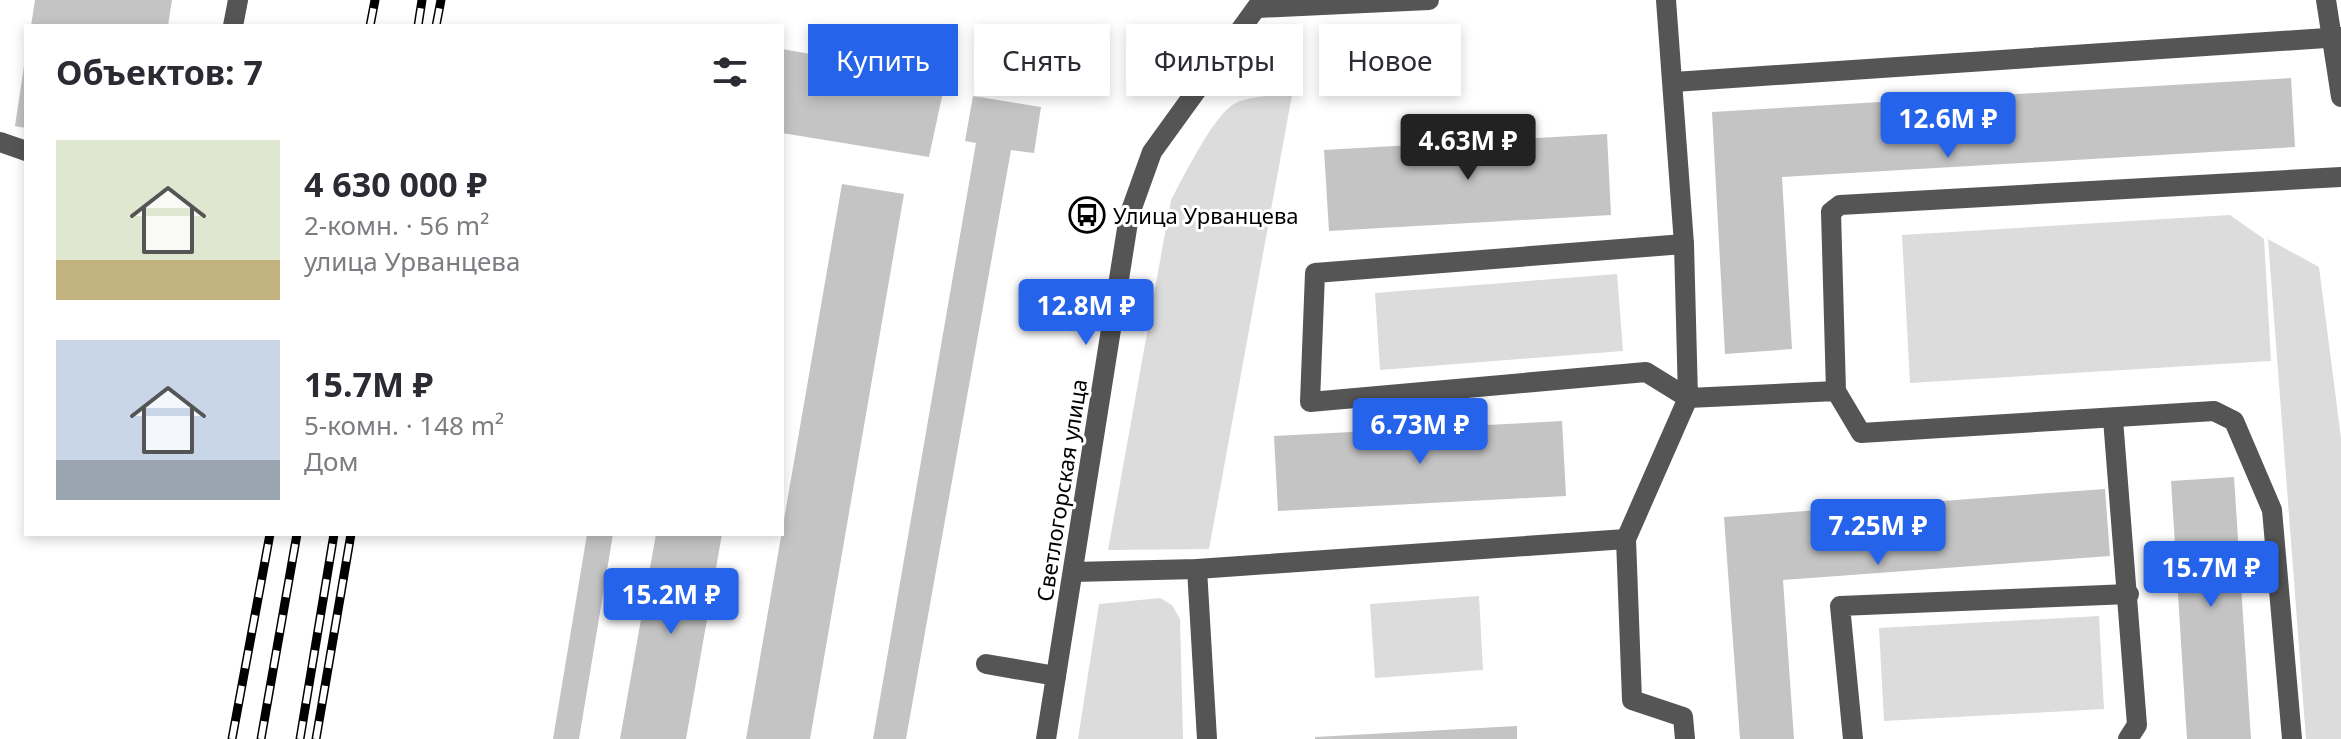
<!DOCTYPE html>
<html lang="ru">
<meta charset="utf-8">
<style>
body{margin:0;font-family:"Noto Sans",sans-serif;background:#f2f2f3;color:#2b2b33;height:100vh;display:flex;flex-direction:column;font-size:30px;white-space:nowrap}
*{box-sizing:border-box;margin:0}
p{font-size:26px;color:#7c7c81}
.icon{flex:none;width:44px;height:44px;fill:none;stroke:currentColor;stroke-width:2;stroke-linecap:round;stroke-linejoin:round}
.map{position:relative;flex:1;overflow:hidden}
.sheet{position:absolute;left:24px;top:24px;width:760px;height:512px;display:flex;flex-direction:column;background:#fff;border-radius:0px;box-shadow:0 4px 12px #0003}
.sheet>*{flex:none}
.banner{position:absolute;left:808px;top:24px;width:760px;height:72px;display:flex;gap:16px}
.price{position:absolute;translate:-50% -68px;padding:0 18px;border-radius:8px;background:#2563eb;color:#fff;font-size:26px;line-height:52px;filter:drop-shadow(0 2px 4px #0008)}
.price::after{content:'';position:absolute;left:50%;top:48px;width:24px;height:18px;margin-left:-12px;background:inherit;clip-path:polygon(0 0,100% 0,50% 100%)}
.price.current{background:#222;color:#fff}
ul{padding:0;list-style:none}
li{display:flex;align-items:center;gap:24px;height:200px;padding:0 32px}
li span{display:grid;place-items:center;flex:none;width:224px;height:160px;border-radius:0px;color:#555}
li>.icon{margin-inline-start:auto}
span .icon{width:96px;height:96px;fill:#fffc;stroke-width:1}
li b{font-size:34px}
h2{display:flex;justify-content:space-between;align-items:center;height:96px;padding:0 32px;font-size:34px}
.tag{padding:0 28px;border-radius:0px;background:#fff;box-shadow:0 4px 12px #0003;font-size:28px;line-height:72px}
.tag.current{background:#2563eb;color:#fff}
.map>svg:first-child{display:block}
.green{fill:#dcdcdc}
.building{fill:#c4c4c4}
.lines{fill:none;stroke-linecap:round;stroke-linejoin:round}
.minor{stroke:#555;stroke-width:20}
.rail-casing{stroke:#000;stroke-width:9}
.rail{stroke:#fff;stroke-width:6;stroke-dasharray:18;stroke-linecap:butt}
.labels{text-anchor:middle;dominant-baseline:central;stroke-width:6;stroke-linejoin:round;paint-order:stroke}
.poi-label{font-size:22px;fill:#000;stroke:#fff;text-anchor:start}
.street-label{font-size:22px;fill:#000;stroke:#fff}
</style>
<div class="map">
<svg width="2341" height="739" viewBox="0 0 2341 739">
<rect width="100%" height="100%" fill="#fff"/>
<!-- green -->
<g class="green">
<path d="M1292 95 1209 549 1108 550 1171 200C1184 176 1211 121 1231 106 1246 95 1275 96 1292 95Z"/>
<path d="M2230 215 2264 239 2271 361 1910 383 1902 235Z"/>
<path d="M2268 239 2319 267 2341 438V739H2306Z"/>
<path d="M1617 274 1623 351 1380 370 1375 293Z"/>
<path d="M1479 596 1483 670 1375 678 1370 604Z"/>
<path d="M1160 598 1172 605 1180 619 1183 739H1078L1099 604Z"/>
<path d="M2099 616 2104 709 1884 721 1879 628Z"/>
</g>
<!-- building -->
<g class="building">
<path d="M35 0H172L168 26H31Z"/>
<path d="M782 49 946 78 929 157 782 133Z"/>
<path d="M24 66H26V128L15 126Z"/>
<path d="M2291 78 2295 147 1782 177 1792 349 1725 354 1712 112Z"/>
<path d="M973 96 1041 107 1034 153 1011 150 906 739H873L976 143 965 141Z"/>
<path d="M1607 134 1611 215 1329 231 1324 150Z"/>
<path d="M842 184 904 194 810 739H746Z"/>
<path d="M1562 421 1566 496 1278 511 1274 436Z"/>
<path d="M2234 477 2251 739H2187L2171 481Z"/>
<path d="M2105 489 2110 556 1783 580 1794 739H1740L1724 517Z"/>
<path d="M587 534H613L579 739H553Z"/>
<path d="M656 534H722L686 739H620Z"/>
<path d="M1517 726V739H1315V737Z"/>
</g>
<g class="lines">
<!-- minor -->
<g class="minor">
<path d="M1666 0 1684 244 1688 398 1836 391 1861 433 2214 411 2234 421 2272 510 2292 739"/>
<path d="M2326 0 2341 97"/>
<path d="M1258 8 1429 0"/>
<path d="M233 26 238 0"/>
<path d="M1674 82 2341 37"/>
<path d="M0 142 26 151"/>
<path d="M1684 244 1315 273 1310 402 1646 372 1688 398 1626 539 1632 700 1683 717 1685 739"/>
<path d="M1836 391 1831 212 1840 205 2341 177"/>
<path d="M2113 419 2137 725 2128 739"/>
<path d="M1197 569 1207 739"/>
<path d="M1073 572 1197 569 1626 539"/>
<path d="M986 664 1056 676"/>
<path d="M1046 739 1129 216 1152 152 1262 0"/>
<path d="M1853 739 1840 606 2129 594"/>
</g>
<defs>
<g id="rail">
<path d="M370 26 375 0"/>
<path d="M418 26 422 0"/>
<path d="M436 26 441 0"/>
<path d="M232 739 270 534"/>
<path d="M261 739 297 534"/>
<path d="M300 739 334 534"/>
<path d="M316 739 351 534"/>
</g>
</defs>
<!-- rail casing -->
<use href="#rail" class="rail-casing"/>
<!-- rail -->
<use href="#rail" class="rail"/>
</g>
<!-- icons -->
<defs>
<symbol id="bus-ring" viewBox="-11 -11 22 22"><circle r="9.5" fill="#fff" stroke="#000" stroke-width="1.5"/><path d="M-5-6H5V4H4V6H2V4H-2V6H-4V4H-5ZM-3.5-4V0h7V-4ZM-3.5 1.2v1.5H-2V1.2ZM2 1.2v1.5H3.5V1.2Z" fill="#000"/></symbol>
</defs>
<g fill-rule="evenodd">
<use href="#bus-ring" x="1067" y="195" width="40" height="40"/>
</g>
<g class="labels">
<!-- poi labels -->
<g class="poi-label">
<text x="1113" y="215">Улица Урванцева</text>
</g>
<!-- street labels -->
<g class="street-label">
<text transform="translate(1061 490) rotate(-81)">Светлогорская улица</text>
</g>
</g>
</svg>
<b class="price" style="left:1948px;top:160px">12.6M ₽</b>
<b class="price current" style="left:1468px;top:182px">4.63M ₽</b>
<b class="price" style="left:1086px;top:347px">12.8M ₽</b>
<b class="price" style="left:1420px;top:466px">6.73M ₽</b>
<b class="price" style="left:1878px;top:567px">7.25M ₽</b>
<b class="price" style="left:2211px;top:609px">15.7M ₽</b>
<b class="price" style="left:671px;top:636px">15.2M ₽</b>
<div class="banner">
<a class="tag current">Купить</a>
<a class="tag">Снять</a>
<a class="tag">Фильтры</a>
<a class="tag">Новое</a>
</div>
<section class="sheet">
<h2>Объектов: 7<svg class="icon" aria-label="filters" viewBox="0 0 24 24"><path d="M4 7h16M4 17h16"/><circle cx="9" cy="7" r="2"/><circle cx="15" cy="17" r="2"/></svg></h2>
<ul>
<li><span style="background:linear-gradient(#dfe7d0 75%,#c2b280 0)"><svg class="icon" aria-label="home" viewBox="0 0 24 24"><path d="M3 11l9-7 9 7M6 9v11h12V9"/></svg></span><div><b>4 630 000 ₽</b><p>2-комн. · 56 m²</p><p>улица Урванцева</p></div></li>
<li><span style="background:linear-gradient(#c9d6e8 75%,#9aa5b1 0)"><svg class="icon" aria-label="home" viewBox="0 0 24 24"><path d="M3 11l9-7 9 7M6 9v11h12V9"/></svg></span><div><b>15.7M ₽</b><p>5-комн. · 148 m²</p><p>Дом</p></div></li>
</ul>
</section>
</div>
